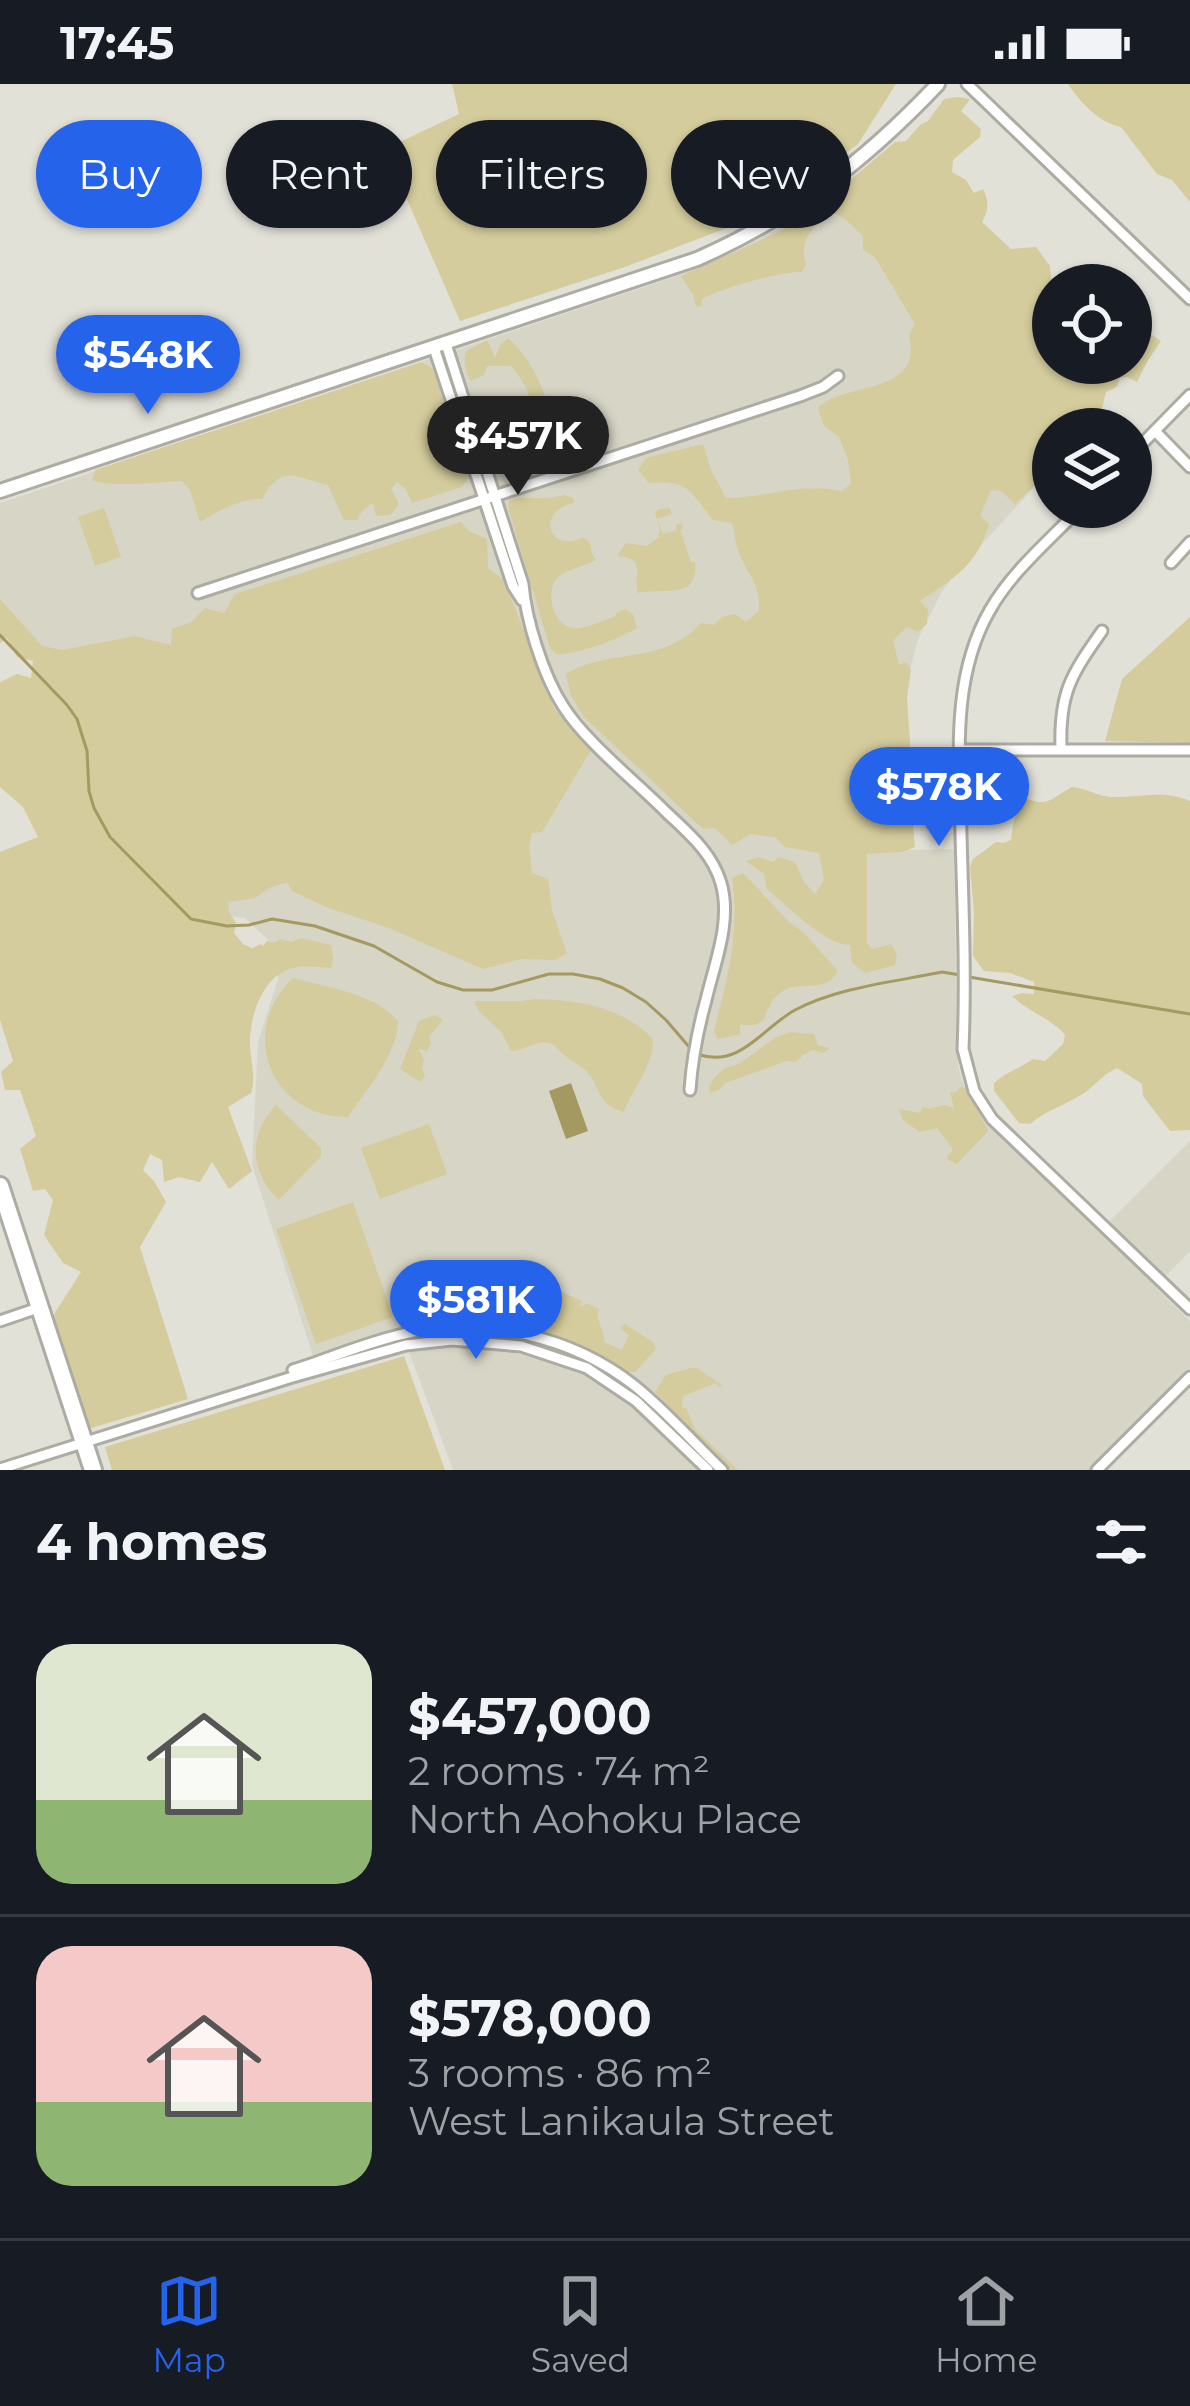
<!DOCTYPE html>
<meta charset="utf-8">
<style>
body{margin:0;font-family:Montserrat,sans-serif;background:#242831;color:#f1f3f6;height:100vh;display:flex;flex-direction:column;font-size:45px;white-space:nowrap}
*{box-sizing:border-box;margin:0}
p{font-size:39px;color:#9ea1a6}
.icon{flex:none;width:66px;height:66px;fill:none;stroke:currentColor;stroke-width:2;stroke-linecap:round;stroke-linejoin:round}
.map{position:relative;height:1386px;overflow:hidden}
.sheet{display:flex;flex-direction:column;background:#171b24;flex:1}
.sheet>*{flex:none}
.hud{position:absolute;left:36px;top:36px;width:1119px;height:108px;display:flex;gap:24px}
.controls{position:absolute;left:1032px;top:180px;display:grid;gap:24px}
.controls a{display:grid;place-items:center;width:120px;height:120px;border-radius:50%;background:#171b24;box-shadow:0 3px 9px #0004;font-size:60px}
.price{position:absolute;translate:-50% -102px;padding:0 27px;border-radius:42px;background:#2563eb;color:#fff;font-size:39px;line-height:78px;filter:drop-shadow(0 3px 6px #0008)}
.price::after{content:'';position:absolute;left:50%;top:72px;width:36px;height:27px;margin-left:-18px;background:inherit;clip-path:polygon(0 0,100% 0,50% 100%)}
.price.active{background:#222;color:#fff}
ul{padding:0;list-style:none}
li{display:flex;align-items:center;gap:36px;height:300px;padding:0 36px}
li+li{border-top:3px solid #363941}
li span{display:grid;place-items:center;flex:none;width:336px;height:240px;border-radius:36px;color:#555}
li>.icon{margin-inline-start:auto}
span .icon{width:144px;height:144px;fill:#fffc;stroke-width:1}
li b{font-size:51px}
h2{display:flex;justify-content:space-between;align-items:center;height:144px;padding:0 36px;font-size:51px}
.pill{padding:0 42px;border-radius:54px;background:#171b24;box-shadow:0 3px 9px #0004;font-size:42px;line-height:108px}
.pill.active{background:#2563eb;color:#fff}
.status{display:flex;justify-content:space-between;align-items:center;height:84px;padding:0 60px;background:#171b24;direction:ltr}
.status svg{height:33px;fill:currentColor}
.menu{display:flex;justify-content:space-around;align-items:center;height:168px;border-top:3px solid #363941;background:#171b24;font-size:33px;color:#9ea1a6}
.menu a{display:grid;justify-items:center;gap:6px}
.menu .active{color:#2563eb}
.map>svg:first-child{display:block}
.built{fill:#d7d5c5}
.green{fill:#d4cc9d}
.water{fill:#a49a61}
.lines{fill:none;stroke-linecap:round;stroke-linejoin:round}
.stream{stroke:#a49a61;stroke-width:3}
.minor-casing{stroke:#adaca3;stroke-width:15}
.major-casing{stroke:#adaca3;stroke-width:18}
.highway-casing{stroke:#adaca3;stroke-width:22}
.minor{stroke:#fff;stroke-width:9}
.major{stroke:#fff;stroke-width:12}
.highway{stroke:#fff;stroke-width:16}
</style>
<div class="status"><b>17:45</b><svg viewBox="0 0 49 12"><path d="M0 12V9h3v3zM5 12V6h3v6zM10 12V3h3v9zM15 12V0h3v12zM26 1h20v11H26zM47 4h2v5h-2z"/></svg></div>
<div class="map">
<svg width="1190" height="1386" viewBox="0 0 1190 1386">
<rect width="100%" height="100%" fill="#e2e1d8"/>
<!-- built -->
<path class="built" d="M832 109 1053 361V383L958 486 942 507 918 555 905 607 909 766 954 765 958 983 964 1002 984 1037 1099 1148 1190 1057V1167L1155 1203 1190 1237V1283L1091 1386H453L401 1246 314 1275 252 1081 258 958 278 895 270 858 245 834 211 830 93 648 0 536V419L674 193 733 169 765 152 796 135Z"/>
<!-- green -->
<g class="green">
<path d="M452 0H896L858 60 766 129 625 183 460 237 385 65 459 30Z"/>
<path d="M1068 0H1190V118L1172 96 1157 90 1121 43C1099 39 1080 18 1068 0Z"/>
<path d="M958 13 970 15 961 27 981 45 980 53 953 76 952 88 966 96 974 109 983 105C989 118 989 126 982 138L1011 165 1036 163 1050 182 1051 194 1070 200 1086 190 1102 201H1053V279H1131V253L1142 244 1161 257 1147 278 1137 298 1127 293 1120 294 1117 303 1106 308 1102 325 1086 345H1053V384L1015 420 1001 407 991 406 980 432 989 440C977 482 954 494 920 517L928 526 927 540 918 548 907 543 893 556 899 581 906 578 911 586 907 613 912 690 908 698C892 704 887 711 886 728L901 738 913 739 915 763 902 768 867 770V859L872 865 891 860 897 870 895 881 866 889 852 879 850 861C825 861 788 822 767 805L764 790 746 777 758 773 773 778 779 773 795 778 804 798 815 810 824 796 819 769 785 763 775 753 750 750 732 761 715 744 703 745 584 633 571 612 566 590C611 563 662 582 701 539L714 541 722 533 735 530 746 538 759 527C761 499 748 492 739 469 735 460 735 448 732 439L713 436C689 407 691 396 649 399L638 386 646 374 703 360 711 386 726 414C765 414 802 398 841 407L851 400 848 376 839 353 824 342 818 324C844 297 924 312 909 251L915 240 875 173 863 166V152L845 135 832 128C814 140 798 157 806 180L802 188C780 187 723 204 702 215L701 222 696 223 693 211 681 192 781 147 842 103 895 58 906 57 921 40 928 37 944 15Z"/>
<path d="M508 254C538 280 549 321 560 360L565 359 570 377 552 384 551 373 530 359 536 353 527 338C538 317 524 298 511 282H487L484 291 471 297C465 286 463 279 466 267L487 256 495 274 500 261Z"/>
<path d="M422 278 432 284 437 295 450 339 465 367 470 393 462 403 412 419 406 405 397 398 391 405 399 420 390 431 376 432 373 419 362 427 357 436H344L328 401C295 393 282 379 262 415 241 414 218 427 200 438L190 406 182 397C158 398 113 404 92 396L95 386Z"/>
<path d="M565 411 573 414 574 419C535 427 548 471 584 453L590 459 592 470 596 476C586 482 568 485 559 492 545 504 551 537 569 543 582 548 603 536 616 532V529L625 525 633 530 637 544C615 557 583 568 557 571L550 564 508 423 510 416 515 414H549Z"/>
<path d="M104 424 121 473 95 482 78 433Z"/>
<path d="M670 424 672 430 657 435 663 450 677 446 676 441 682 439 683 444 680 446 691 478H695C699 517 663 503 638 509 633 490 647 474 617 472L626 459 647 462 658 454 660 446 655 429 659 425Z"/>
<path d="M461 438 469 447 487 455 488 484 504 496 554 624 592 664 542 748 532 749 529 763 532 789 548 795 552 827 567 869 555 876 521 875 483 885 389 844 326 823 292 807 287 798 269 804 255 814 228 818 229 828 236 839 234 849 243 860 252 864 261 860 263 862 267 857 274 859 280 855 292 858 301 854 331 861 333 875 331 884C318 883 305 881 293 884 262 891 249 934 250 962 251 978 256 994 251 1009L228 1023 252 1087 229 1105 212 1078 200 1098 179 1093 164 1098 162 1076 150 1070 143 1086 154 1097 166 1118 140 1163 188 1315 88 1345 51 1235 81 1188 63 1179 44 1151 53 1116 45 1105 33 1107 20 1065 36 1052 20 1006H5L1 988 13 977 0 936V768L38 753 23 723 0 703V598L17 590 31 594 33 577 17 573 7 554 0 559V515L42 562 62 566 135 552 171 561 172 545 191 538 205 524 224 529 235 510Z"/>
<path d="M1190 533V659L1105 657 1122 595Z"/>
<path d="M1072 703C1086 704 1097 712 1111 713 1138 714 1164 705 1190 717V1046L1170 1047 1143 1012 1142 1000 1117 984C1103 990 1096 1001 1084 1009 1066 1021 1046 1026 1030 1040L1019 1039 994 1007V999C1005 989 1020 984 1033 975L1045 977 1063 960 1065 951C1052 935 1027 927 1012 912L1022 909 1034 910V898L1010 889 984 887 973 872 974 829 970 783 973 775 996 758 1004 759 1011 756C1012 742 1016 727 1023 713 1048 724 1050 715 1072 703Z"/>
<path d="M743 789 789 838 804 849 838 887C820 920 782 878 764 936L755 941H740V950L718 955 714 947C728 892 740 851 732 794Z"/>
<path d="M293 894C324 902 378 911 398 937 398 970 366 1006 348 1033 270 1033 237 947 293 894Z"/>
<path d="M534 915C578 916 621 922 653 955 653 984 634 1001 624 1028 595 1020 603 1005 586 987 580 980 569 977 563 970 557 965 557 961 548 959 536 956 523 967 511 967L502 949 479 927 474 917H522Z"/>
<path d="M435 931 443 936 429 953 431 959 427 967 419 965 424 976 422 985 425 992 420 998 400 985 419 937Z"/>
<path d="M791 948 814 950 818 961 830 964 823 969 813 966 803 971 796 978 787 977 725 999 719 1006 710 1009 709 1003 715 993 725 984 739 980 776 953Z"/>
<path d="M961 1003 967 1004 988 1047 957 1080 948 1076 947 1072 952 1068V1064L937 1044 920 1048 903 1036 899 1025 920 1029 923 1023 929 1025 945 1021 954 1024 950 1008H955Z"/>
<path d="M276 1021 321 1064V1072L279 1116C249 1088 248 1050 276 1021Z"/>
<path d="M429 1040 447 1090 380 1115 361 1064Z"/>
<path d="M353 1118 393 1233 316 1260 276 1145Z"/>
<path d="M516 1188 582 1217 580 1221 583 1222 586 1219 599 1225C594 1236 606 1248 604 1258L622 1266 629 1251 622 1246 621 1242 625 1240 653 1258 656 1265 635 1288H627C589 1260 544 1246 497 1240L494 1203Z"/>
<path d="M404 1272 445 1386H112L105 1363Z"/>
<path d="M691 1284H697L723 1302 719 1303 716 1299 683 1312 682 1324H686L695 1345 738 1386H730L655 1308 666 1291Z"/>
</g>
<!-- water -->
<path class="water" d="M571 999 588 1047 566 1055 549 1007Z"/>
<g class="lines">
<!-- stream -->
<g class="stream">
<path d="M0 551 67 621 77 635 87 667 89 707 94 724 110 753 191 835 227 842 249 841 272 835 315 842 374 862 437 898 463 906H492L549 890H573L600 895 623 904 646 918 666 936 690 964"/>
<path d="M969 893 1190 930"/>
<path d="M697 970C740 985 761 945 795 926 839 903 894 898 942 888L960 891"/>
</g>
<defs>
<g id="minor">
<path d="M967 0 1190 215"/>
<path d="M446 260 523 500C526 536 543 591 563 622 584 656 635 697 665 727 687 748 712 768 721 799 732 837 715 878 706 916 698 945 692 976 690 1006"/>
<path d="M434 264 513 502 522 516"/>
<path d="M1155 347 1190 383"/>
<path d="M1131 371 1190 311"/>
<path d="M1081 423C1050 456 1012 487 990 526 950 595 960 677 961 752 963 823 966 894 963 965L974 1007 992 1035 1190 1225"/>
<path d="M1171 479 1190 458"/>
<path d="M198 509 800 312 823 303 838 292"/>
<path d="M1061 665C1059 609 1071 591 1102 547"/>
<path d="M959 666H1190"/>
<path d="M0 1237 41 1223"/>
<path d="M293 1286C331 1274 369 1257 408 1249 486 1233 572 1252 635 1302 666 1327 693 1358 722 1386"/>
<path d="M0 1385 289 1294 406 1261 452 1256 521 1262 587 1284 636 1317 708 1386"/>
<path d="M1097 1386 1190 1293"/>
</g>
<path id="major" d="M0 407 697 175C793 133 866 76 938 0"/>
<path id="highway" d="M0 1102 93 1386"/>
</defs>
<!-- minor casing -->
<use href="#minor" class="minor-casing"/>
<!-- major casing -->
<use href="#major" class="major-casing"/>
<!-- highway casing -->
<use href="#highway" class="highway-casing"/>
<!-- minor -->
<use href="#minor" class="minor"/>
<!-- major -->
<use href="#major" class="major"/>
<!-- highway -->
<use href="#highway" class="highway"/>
</g>
</svg>
<div class="controls">
<a><svg class="icon" aria-label="locate" viewBox="0 0 24 24"><circle cx="12" cy="12" r="6"/><path d="M12 2v4M12 18v4M2 12h4M18 12h4"/></svg></a>
<a><svg class="icon" aria-label="layers" viewBox="0 0 24 24"><path d="M12 4l9 5-9 5-9-5zM3 14l9 5 9-5"/></svg></a>
</div>
<b class="price" style="left:148px;top:333px">$548K</b>
<b class="price active" style="left:518px;top:414px">$457K</b>
<b class="price" style="left:939px;top:765px">$578K</b>
<b class="price" style="left:476px;top:1278px">$581K</b>
<div class="hud">
<a class="pill active">Buy</a>
<a class="pill">Rent</a>
<a class="pill">Filters</a>
<a class="pill">New</a>
</div>
</div>
<section class="sheet">
<h2>4 homes<svg class="icon" aria-label="filters" viewBox="0 0 24 24"><path d="M4 7h16M4 17h16"/><circle cx="9" cy="7" r="2"/><circle cx="15" cy="17" r="2"/></svg></h2>
<ul>
<li><span style="background:linear-gradient(#dfe7d0 65%,#8fb573 0)"><svg class="icon" aria-label="home" viewBox="0 0 24 24"><path d="M3 11l9-7 9 7M6 9v11h12V9"/></svg></span><div><b>$457,000</b><p>2 rooms · 74 m²</p><p>North Aohoku Place</p></div></li>
<li><span style="background:linear-gradient(#f6c9c9 65%,#8fb573 0)"><svg class="icon" aria-label="home" viewBox="0 0 24 24"><path d="M3 11l9-7 9 7M6 9v11h12V9"/></svg></span><div><b>$578,000</b><p>3 rooms · 86 m²</p><p>West Lanikaula Street</p></div></li>
</ul>
</section>
<nav class="menu">
<a class="active"><svg class="icon" aria-label="map" viewBox="0 0 24 24"><path d="M3 6l6-2 6 2 6-2v14l-6 2-6-2-6 2zM9 4v14M15 6v14"/></svg>Map</a>
<a><svg class="icon" aria-label="saved" viewBox="0 0 24 24"><path d="M7 4h10v16l-5-4-5 4z"/></svg>Saved</a>
<a><svg class="icon" aria-label="home" viewBox="0 0 24 24"><path d="M3 11l9-7 9 7M6 9v11h12V9"/></svg>Home</a>
</nav>
